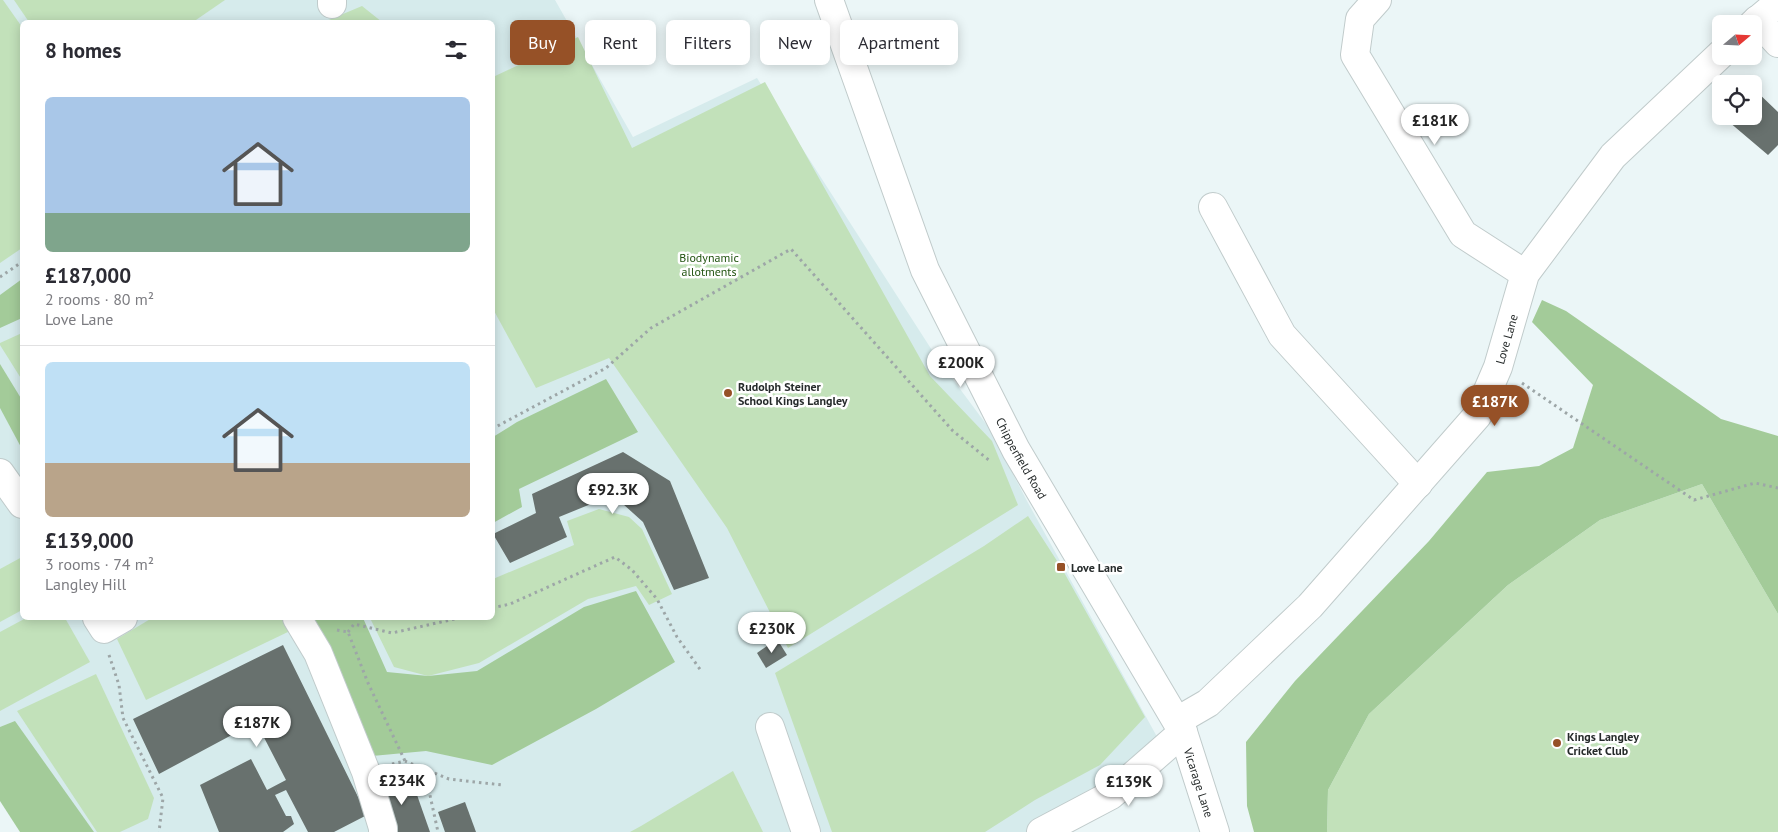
<!DOCTYPE html>
<meta charset="utf-8">
<style>
body{margin:0;font-family:"PT Sans",sans-serif;background:#f7f7f7;color:#2b2b33;height:100vh;display:flex;flex-direction:column;font-size:19px;white-space:nowrap}
*{box-sizing:border-box;margin:0}
p{font-size:16px;color:#7c7c81}
.icon{flex:none;width:28px;height:28px;fill:none;stroke:currentColor;stroke-width:2;stroke-linecap:round;stroke-linejoin:round}
.map{position:relative;flex:1;overflow:hidden}
.sheet{position:absolute;left:20px;top:20px;width:475px;height:600px;display:flex;flex-direction:column;background:#fff;border-radius:8px;box-shadow:0 2px 12px #0003}
.sheet>*{flex:none}
.hud{position:absolute;left:510px;top:20px;width:475px;height:45px;display:flex;gap:10px}
.needle{width:32px;rotate:71deg}
.buttons{position:absolute;left:1712px;top:15px;display:grid;gap:10px}
.buttons a{display:grid;place-items:center;width:50px;height:50px;border-radius:8px;background:#fff;box-shadow:0 2px 12px #0003;font-size:25px}
.price{position:absolute;translate:-50% -42px;padding:0 11px;border-radius:18px;background:#fff;color:#222;font-size:16px;line-height:32px;filter:drop-shadow(0 1px 2px #0008)}
.price::after{content:'';position:absolute;left:50%;top:30px;width:15px;height:11px;margin-left:-8px;background:inherit;clip-path:polygon(0 0,100% 0,50% 100%)}
.price.selected{background:#965127;color:#fff}
ul{padding:0;list-style:none}
li{display:grid;align-content:center;gap:10px;height:265px;padding:0 25px}
li+li{border-top:1px solid #e1e1e2}
li span{display:grid;place-items:center;height:155px;border-radius:8px;color:#555}
li>.icon{margin-inline-start:auto}
span .icon{width:90px;height:90px;fill:#fffc;stroke-width:1}
li b{font-size:21px}
h2{display:flex;justify-content:space-between;align-items:center;height:60px;padding:0 25px;font-size:21px}
.pill{padding:0 18px;border-radius:8px;background:#fff;box-shadow:0 2px 12px #0003;font-size:18px;line-height:45px}
.pill.selected{background:#965127;color:#fff}
.map>svg:first-child{display:block}
.built{fill:#d6ebec;fill-rule:evenodd}
.green{fill:#c2e1ba}
.forest{fill:#a3cb99}
.building{fill:#68716e}
.lines{fill:none;stroke-linecap:round;stroke-linejoin:round}
.minor-casing{stroke:#c0cbcb;stroke-width:30}
.path{stroke:#9da6a7;stroke-width:3;stroke-dasharray:2.5 4;stroke-linecap:butt}
.minor{stroke:#fff;stroke-width:28}
.poi-dot{fill:#965127;stroke:#fff;stroke-width:2}
.labels{text-anchor:middle;dominant-baseline:central;stroke-width:5;stroke-linejoin:round;paint-order:stroke}
.park-label{font-size:12px;fill:#225411;stroke:#fff}
.street-label{font-size:12px;fill:#262b2b;stroke:#fff}
.poi-label{font-size:12px;font-weight:bold;fill:#262b2b;stroke:#fff;text-anchor:start}
</style>
<div class="map">
<svg width="1778" height="832" viewBox="0 0 1778 832">
<rect width="100%" height="100%" fill="#ebf6f7"/>
<!-- built -->
<path class="built" d="M0 0H555L633 137 757 78 937 358 989 428 1027 501 1161 744 1045 825 1032 832H28L0 790ZM22 22H492V618H22Z"/>
<!-- green -->
<g class="green">
<path d="M0 0H3L22 27V248L0 263Z"/>
<path d="M14 0H225L193 22H29Z"/>
<path d="M362 6 382 22H324Z"/>
<path d="M578 37 632 148 765 82 930 376 992 441 1018 505 788 648 727 528 609 358 536 388 493 309V77Z"/>
<path d="M22 333V380L0 345V343Z"/>
<path d="M1702 484 1778 614V832H1327L1328 790 1369 714 1508 585 1600 520Z"/>
<path d="M599 509 629 517 642 529 672 594 649 605 636 586 588 599 479 663 428 676 394 667 370 618H492L493 579 574 545 567 521Z"/>
<path d="M1028 516 1061 567 1145 717 1100 765 1035 800 985 832H832L775 673 984 546Z"/>
<path d="M22 557V610L0 622V569Z"/>
<path d="M26 618H65L90 662 0 711V632Z"/>
<path d="M152 618H285L290 631 146 700 117 639Z"/>
<path d="M96 674 154 798 148 819 120 832H97L17 711Z"/>
<path d="M733 771 763 832H630L641 826Z"/>
</g>
<!-- forest -->
<g class="forest">
<path d="M22 279V318L0 328V295Z"/>
<path d="M1542 300 1566 311 1721 419 1778 436V614L1702 484 1600 520 1508 585 1369 714 1328 790 1327 832H1254L1247 806 1246 742 1295 681 1429 541 1487 472 1539 466 1573 448 1593 385 1532 322Z"/>
<path d="M0 364 22 400V449L0 408Z"/>
<path d="M606 379 638 432 519 489 522 507 493 523V437L517 422Z"/>
<path d="M636 591 675 662 596 709 492 765 426 751 372 756 313 618H363L387 672 428 676 477 671 584 607Z"/>
<path d="M15 721 94 832H20L0 801V727Z"/>
</g>
<!-- building -->
<g class="building">
<path d="M1754 89 1778 112V145L1768 155 1722 116H1754Z"/>
<path d="M623 452 670 481 709 578 674 590 643 522 613 495 559 517 567 537 510 563 493 534 536 513 532 494Z"/>
<path d="M777 639 787 655 766 668 757 653Z"/>
<path d="M283 645 367 815 334 832H308L286 790 275 795 286 816H291L294 824 283 832H219L200 785 251 759 267 790 286 780 256 722 159 774 133 719Z"/>
<path d="M410 775 430 832H391L375 787Z"/>
<path d="M465 802 476 832H445L438 812Z"/>
</g>
<g class="lines">
<defs>
<g id="minor">
<path d="M332 0V4"/>
<path id="s1" d="M829 0 925 270 1016 450 1183 732 1215 832"/>
<path d="M1377 0 1360 19 1355 55 1463 234 1525 274"/>
<path d="M1757 20 1778 43"/>
<path d="M1753 24 1778 3"/>
<path d="M1213 207 1282 335 1418 484"/>
<path d="M0 473 22 504"/>
<path d="M97 618 104 629 123 618"/>
<path d="M297 618 318 653 366 772 383 828V832"/>
<path id="s2" d="M1177 721 1208 703 1310 606 1477 416 1498 367 1525 274 1613 156 1721 54"/>
<path d="M770 727 806 832"/>
<path d="M1041 832 1111 795 1183 732"/>
</g>
</defs>
<!-- minor casing -->
<use href="#minor" class="minor-casing"/>
<!-- path -->
<g class="path">
<path d="M0 277 22 262"/>
<path d="M1522 383 1694 500 1755 483 1778 488"/>
<path d="M492 429 606 368 651 328 791 249 953 431 990 461"/>
<path d="M492 608 510 604 615 557 632 570 657 599 677 637 702 672"/>
<path d="M337 630 348 632 368 683 405 761"/>
<path d="M348 632 354 624 392 633 459 618"/>
<path d="M109 655 119 685 123 718 163 798 159 832"/>
<path d="M392 764 405 761 449 779 502 785"/>
<path d="M428 770 426 777 438 832"/>
</g>
<!-- minor -->
<use href="#minor" class="minor"/>
</g>
<!-- markers -->
<g class="poi-dot">
<circle cx="728" cy="393" r="5"/>
<rect x="1056" y="562" width="10" height="10" rx="2.5"/>
<circle cx="1557" cy="743" r="5"/>
</g>
<g class="labels">
<!-- park labels -->
<g class="park-label">
<text x="709" y="257">Biodynamic<tspan x="709" dy="14">allotments</tspan></text>
</g>
<!-- street labels -->
<g class="street-label">
<text stroke="none"><textPath href="#s2" startOffset="512">Love Lane</textPath></text>
<text stroke="none"><textPath href="#s1" startOffset="498">Chipperfield Road</textPath></text>
<text stroke="none"><textPath href="#s1" startOffset="869">Vicarage Lane</textPath></text>
</g>
<!-- poi labels -->
<g class="poi-label">
<text x="738" y="386">Rudolph Steiner<tspan x="738" dy="14">School Kings Langley</tspan></text>
<text x="1071" y="567">Love Lane</text>
<text x="1567" y="736">Kings Langley<tspan x="1567" dy="14">Cricket Club</tspan></text>
</g>
</g>
</svg>
<div class="buttons">
<a><svg class="needle" viewBox="-14 -14 28 28"><path d="M0-13l5 13h-10z" fill="#e53935"/><path d="M0 13l5-13h-10z" fill="#7c7c81"/></svg></a>
<a><svg class="icon" aria-label="locate" viewBox="0 0 24 24"><circle cx="12" cy="12" r="6"/><path d="M12 2v4M12 18v4M2 12h4M18 12h4"/></svg></a>
</div>
<b class="price" style="left:1435px;top:146px">£181K</b>
<b class="price" style="left:961px;top:388px">£200K</b>
<b class="price selected" style="left:1495px;top:427px">£187K</b>
<b class="price" style="left:613px;top:515px">£92.3K</b>
<b class="price" style="left:772px;top:654px">£230K</b>
<b class="price" style="left:257px;top:748px">£187K</b>
<b class="price" style="left:402px;top:806px">£234K</b>
<b class="price" style="left:1129px;top:807px">£139K</b>
<div class="hud">
<a class="pill selected">Buy</a>
<a class="pill">Rent</a>
<a class="pill">Filters</a>
<a class="pill">New</a>
<a class="pill">Apartment</a>
</div>
<section class="sheet">
<h2>8 homes<svg class="icon" aria-label="filters" viewBox="0 0 24 24"><path d="M4 7h16M4 17h16"/><circle cx="9" cy="7" r="2"/><circle cx="15" cy="17" r="2"/></svg></h2>
<ul>
<li><span style="background:linear-gradient(#a9c7e8 75%,#7fa58c 0)"><svg class="icon" aria-label="home" viewBox="0 0 24 24"><path d="M3 11l9-7 9 7M6 9v11h12V9"/></svg></span><div><b>£187,000</b><p>2 rooms · 80 m²</p><p>Love Lane</p></div></li>
<li><span style="background:linear-gradient(#bfe0f5 65%,#b9a48a 0)"><svg class="icon" aria-label="home" viewBox="0 0 24 24"><path d="M3 11l9-7 9 7M6 9v11h12V9"/></svg></span><div><b>£139,000</b><p>3 rooms · 74 m²</p><p>Langley Hill</p></div></li>
</ul>
</section>
</div>
